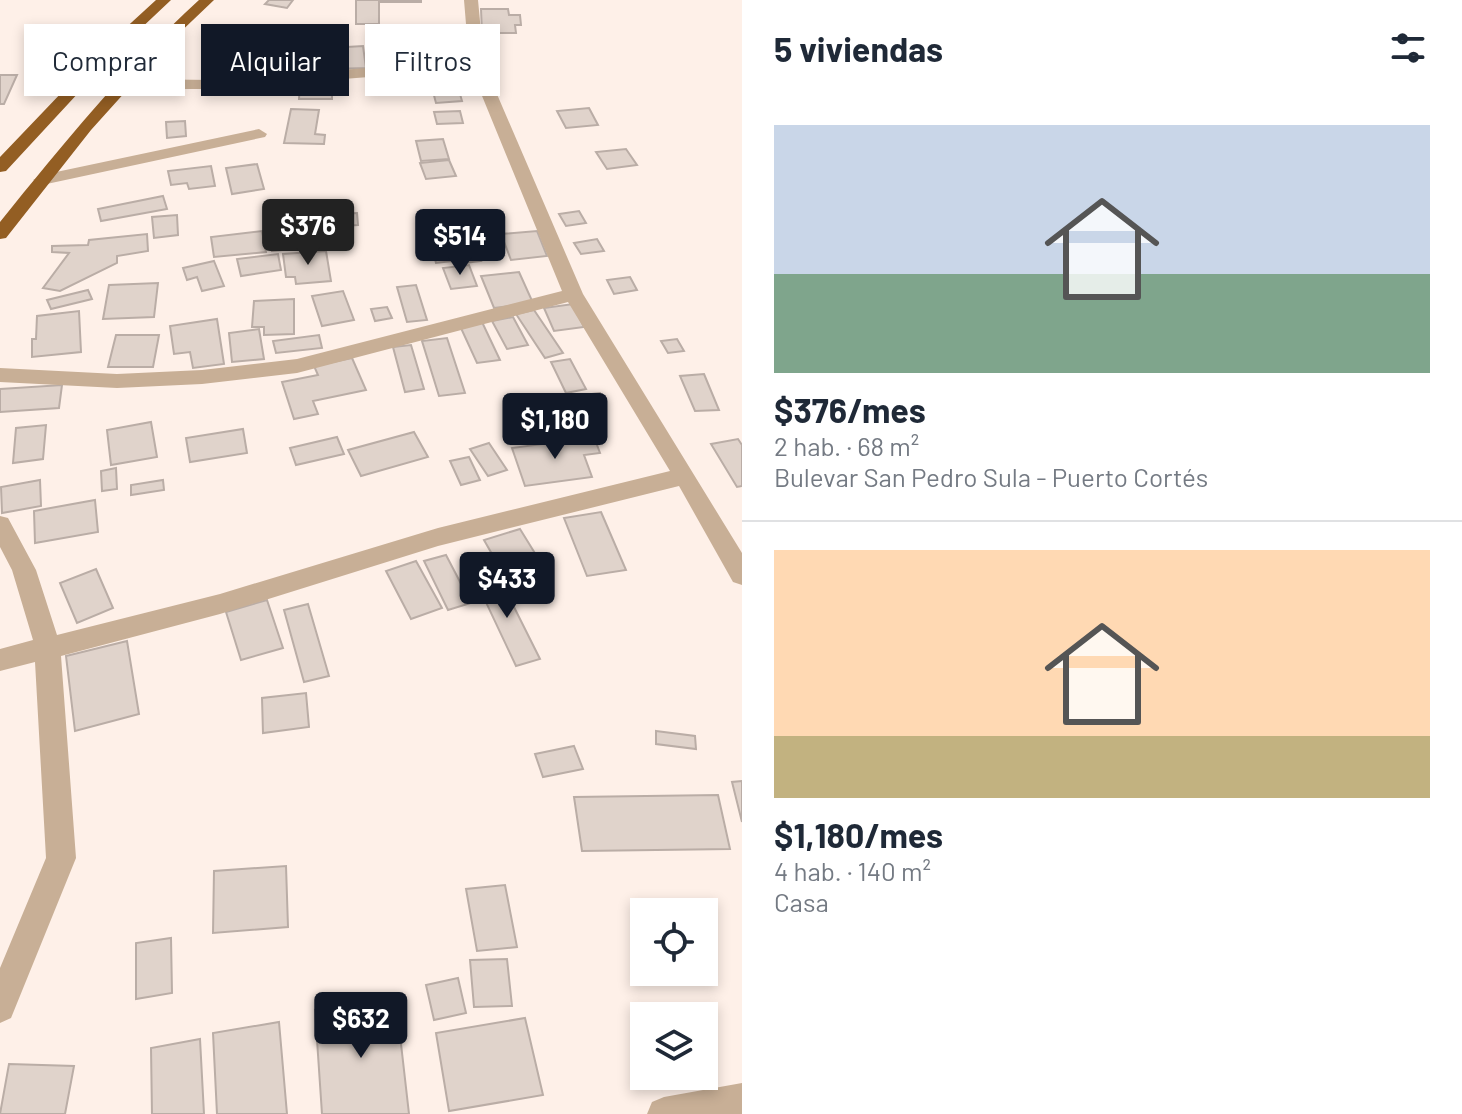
<!DOCTYPE html>
<html lang="es">
<meta charset="utf-8">
<style>
body{margin:0;font-family:Barlow,sans-serif;background:#f6f6f7;color:#1f2937;height:100vh;display:flex;flex-direction:column;font-size:30px;white-space:nowrap}
*{box-sizing:border-box;margin:0}
p{font-size:26px;color:#747a83}
.icon{flex:none;width:44px;height:44px;fill:none;stroke:currentColor;stroke-width:2;stroke-linecap:round;stroke-linejoin:round}
.map{position:relative;flex:1;overflow:hidden}
.panel{display:flex;flex-direction:column;background:#fff;width:720px}
.panel>*{flex:none}
.banner{position:absolute;left:24px;top:24px;width:598px;height:72px;display:flex;gap:16px}
.fabs{position:absolute;left:630px;top:898px;display:grid;gap:16px}
.fabs a{display:grid;place-items:center;width:88px;height:88px;border-radius:0px;background:#fff;box-shadow:0 4px 12px #0003;font-size:40px}
.price{position:absolute;translate:-50% -68px;padding:0 18px;border-radius:8px;background:#111827;color:#fff;font-size:26px;line-height:52px;filter:drop-shadow(0 2px 4px #0008)}
.price::after{content:'';position:absolute;left:50%;top:48px;width:24px;height:18px;margin-left:-12px;background:inherit;clip-path:polygon(0 0,100% 0,50% 100%)}
.price.selected{background:#222;color:#fff}
ul{padding:0;list-style:none}
li{display:grid;align-content:center;gap:16px;height:424px;padding:0 32px}
li+li{border-top:2px solid #e0e1e3}
li span{display:grid;place-items:center;height:248px;border-radius:0px;color:#555}
li>.icon{margin-inline-start:auto}
span .icon{width:144px;height:144px;fill:#fffc;stroke-width:1}
li b{font-size:34px}
h2{display:flex;justify-content:space-between;align-items:center;height:96px;padding:0 32px;font-size:34px}
.pill{padding:0 28px;border-radius:0px;background:#fff;box-shadow:0 4px 12px #0003;font-size:28px;line-height:72px}
.pill.selected{background:#111827;color:#fff}
main{display:flex;flex:1;min-height:0}
.map>svg:first-child{display:block}
.building{fill:#e0d3cb;stroke:#baada6;stroke-width:2}
.lines{fill:none;stroke-linecap:round;stroke-linejoin:round}
.minor{fill:#c8af96;fill-rule:evenodd}
.highway{fill:#935e23;fill-rule:evenodd}
</style>
<main>
<div class="map">
<svg width="742" height="1114" viewBox="0 0 742 1114">
<rect width="100%" height="100%" fill="#fef0e8"/>
<!-- building -->
<g class="building">
<path d="M269 0H293L287 8 265 4Z"/>
<path d="M356 0H421V2H379V24H356Z"/>
<path d="M481 9H508L509 15H520L521 25H515L516 33H482Z"/>
<path d="M232 36H268L267 43H275L274 50H258L257 54H217L219 46H231Z"/>
<path d="M363 46 366 68 332 69 330 48Z"/>
<path d="M274 51V56H264L265 59 241 60V56Z"/>
<path d="M238 64 240 76 208 79 207 66Z"/>
<path d="M0 75H17L4 104H0Z"/>
<path d="M300 83H332V99H299Z"/>
<path d="M458 87 462 101 436 103 432 88Z"/>
<path d="M589 108 598 125 566 128 557 111Z"/>
<path d="M291 109 319 110 315 134 325 135 324 144 284 143Z"/>
<path d="M460 111 463 123 437 124 434 112Z"/>
<path d="M185 121 186 136 167 138 166 122Z"/>
<path d="M443 139 449 159 421 161 416 141Z"/>
<path d="M626 149 637 165 607 169 596 152Z"/>
<path d="M449 160 456 176 426 179 420 163Z"/>
<path d="M257 164 264 189 232 194 226 168Z"/>
<path d="M211 166 215 186 189 189 187 183 171 185 168 171Z"/>
<path d="M163 196 167 209 101 221 98 209Z"/>
<path d="M330 200 338 220 322 223 315 202Z"/>
<path d="M290 206 305 225 290 230 274 211Z"/>
<path d="M579 211 586 223 566 226 559 214Z"/>
<path d="M357 213 358 225 341 226 339 214Z"/>
<path d="M177 215 178 235 154 238 152 217Z"/>
<path d="M262 231 266 252 214 257 211 237Z"/>
<path d="M537 231 547 256 511 260 501 234Z"/>
<path d="M300 232 304 248 272 251 269 235Z"/>
<path d="M147 234 148 251 117 256V263L60 291 43 288 69 253 52 252V246L88 245 89 240Z"/>
<path d="M497 236 504 255 479 257 481 261 465 263 458 239Z"/>
<path d="M597 239 604 251 581 254 574 243Z"/>
<path d="M456 241 462 260 436 263 431 244Z"/>
<path d="M326 251 331 281 296 284 295 277H286L283 254Z"/>
<path d="M278 254 281 270 241 276 237 259Z"/>
<path d="M214 261 224 286 202 291 197 277 187 280 183 268Z"/>
<path d="M469 265 477 286 451 289 443 268Z"/>
<path d="M519 272 533 303 494 308 481 276Z"/>
<path d="M630 277 637 290 614 294 607 280Z"/>
<path d="M158 283 154 317 103 319 109 285Z"/>
<path d="M416 285 427 320 407 322 397 287Z"/>
<path d="M88 290 92 299 51 309 47 300Z"/>
<path d="M343 291 354 320 322 326 312 296Z"/>
<path d="M294 299V334L264 335V327H252L254 301Z"/>
<path d="M573 304 584 327 554 331 544 308Z"/>
<path d="M387 307 392 318 375 321 371 309Z"/>
<path d="M534 310 563 353 545 358 516 314Z"/>
<path d="M79 311 81 352 32 357V339H36L37 316Z"/>
<path d="M513 317 528 345 507 349 492 321Z"/>
<path d="M217 319 224 364 193 368 190 352 174 354 170 326Z"/>
<path d="M482 322 500 360 477 363 460 326Z"/>
<path d="M259 329 264 359 232 362 229 333Z"/>
<path d="M116 335H159L153 367H108Z"/>
<path d="M319 335 322 348 276 353 273 341Z"/>
<path d="M447 338 465 393 439 396 422 341Z"/>
<path d="M677 339 684 351 668 353 661 341Z"/>
<path d="M411 345 424 389 405 392 393 347Z"/>
<path d="M352 358 366 390 313 401 318 414 294 419 282 382 318 375 314 366Z"/>
<path d="M570 359 586 389 566 393 551 362Z"/>
<path d="M704 374 719 410 695 411 680 376Z"/>
<path d="M62 385 59 408 0 412V389Z"/>
<path d="M600 393 604 402 569 406 564 397Z"/>
<path d="M151 422 157 457 111 465 107 430Z"/>
<path d="M46 425 43 459 13 463 16 428Z"/>
<path d="M243 429 247 453 190 462 186 438Z"/>
<path d="M414 432 428 457 361 476 348 450Z"/>
<path d="M337 437 344 454 296 465 290 448Z"/>
<path d="M594 437 600 453 584 455 592 477 525 486 512 448Z"/>
<path d="M738 439 742 445V486L737 487 711 444Z"/>
<path d="M489 443 507 470 488 476 470 449Z"/>
<path d="M469 457 480 480 461 485 450 461Z"/>
<path d="M116 468 117 489 102 491 101 471Z"/>
<path d="M40 480 41 506 2 513 1 487Z"/>
<path d="M163 480 164 490 131 495V485Z"/>
<path d="M95 500 98 532 35 543 34 511Z"/>
<path d="M601 512 626 570 587 576 564 518Z"/>
<path d="M520 529 549 576 512 589 484 540Z"/>
<path d="M446 555 471 603 448 610 424 561Z"/>
<path d="M416 561 442 608 411 619 386 571Z"/>
<path d="M96 569 113 608 77 623 60 583Z"/>
<path d="M497 573 540 659 516 666 475 579Z"/>
<path d="M267 600 283 648 241 660 226 612Z"/>
<path d="M308 604 329 676 304 682 284 610Z"/>
<path d="M127 641 139 714 75 731 66 656Z"/>
<path d="M306 693 309 727 263 733 262 698Z"/>
<path d="M656 731 695 736 696 749 656 744Z"/>
<path d="M574 746 583 769 543 777 535 754Z"/>
<path d="M742 781V822L732 782Z"/>
<path d="M718 795 730 849 582 851 574 797Z"/>
<path d="M286 866 288 927 213 933 214 871Z"/>
<path d="M505 885 517 947 477 951 466 889Z"/>
<path d="M171 938 172 993 136 999V943Z"/>
<path d="M507 959 512 1006 474 1007 470 960Z"/>
<path d="M458 978 466 1013 434 1020 426 985Z"/>
<path d="M396 1000 409 1114H322L315 1010Z"/>
<path d="M525 1018 543 1095 449 1111 436 1033Z"/>
<path d="M279 1022 287 1114H217L213 1033Z"/>
<path d="M200 1039 204 1114H152L151 1048Z"/>
<path d="M9 1064 74 1066 65 1114H0Z"/>
</g>
<g class="lines">
<!-- minor -->
<g class="minor">
<path d="M464 0H478L484 64 583 294 742 553V585L733 582 679 486 438 546 220 614 61 656 76 858 11 1018 0 1023V968L46 858 35 662 0 671V649L33 640 12 570 0 547V516L8 518 36 570 57 635 220 594 438 528 670 471 568 302 297 373 202 384 117 388 0 382V368L117 374 202 370 297 359 562 291 471 69 214 89H126L118 84 126 79 214 80 469 60Z"/>
<path d="M259 129 267 134 265 137 42 185 33 180 42 175Z"/>
<path d="M742 1083V1114H647L652 1102 664 1097Z"/>
</g>
<!-- highway -->
<g class="highway">
<path d="M156 0H171L118 50 6 171 0 172V157L108 44Z"/>
<path d="M199 0H214L172 40 91 130 6 238 0 239V222C63 144 125 68 199 0Z"/>
</g>
</g>
</svg>
<div class="fabs">
<a><svg class="icon" aria-label="locate" viewBox="0 0 24 24"><circle cx="12" cy="12" r="6"/><path d="M12 2v4M12 18v4M2 12h4M18 12h4"/></svg></a>
<a><svg class="icon" aria-label="layers" viewBox="0 0 24 24"><path d="M12 4l9 5-9 5-9-5zM3 14l9 5 9-5"/></svg></a>
</div>
<b class="price selected" style="left:308px;top:267px">$376</b>
<b class="price" style="left:460px;top:277px">$514</b>
<b class="price" style="left:555px;top:461px">$1,180</b>
<b class="price" style="left:507px;top:620px">$433</b>
<b class="price" style="left:361px;top:1060px">$632</b>
<div class="banner">
<a class="pill">Comprar</a>
<a class="pill selected">Alquilar</a>
<a class="pill">Filtros</a>
</div>
</div>
<section class="panel">
<h2>5 viviendas<svg class="icon" aria-label="filters" viewBox="0 0 24 24"><path d="M4 7h16M4 17h16"/><circle cx="9" cy="7" r="2"/><circle cx="15" cy="17" r="2"/></svg></h2>
<ul>
<li><span style="background:linear-gradient(#c9d6e8 60%,#7fa58c 0)"><svg class="icon" aria-label="home" viewBox="0 0 24 24"><path d="M3 11l9-7 9 7M6 9v11h12V9"/></svg></span><div><b>$376/mes</b><p>2 hab. · 68 m²</p><p>Bulevar San Pedro Sula - Puerto Cortés</p></div></li>
<li><span style="background:linear-gradient(#ffd9b3 75%,#c2b280 0)"><svg class="icon" aria-label="home" viewBox="0 0 24 24"><path d="M3 11l9-7 9 7M6 9v11h12V9"/></svg></span><div><b>$1,180/mes</b><p>4 hab. · 140 m²</p><p>Casa</p></div></li>
</ul>
</section>
</main>
